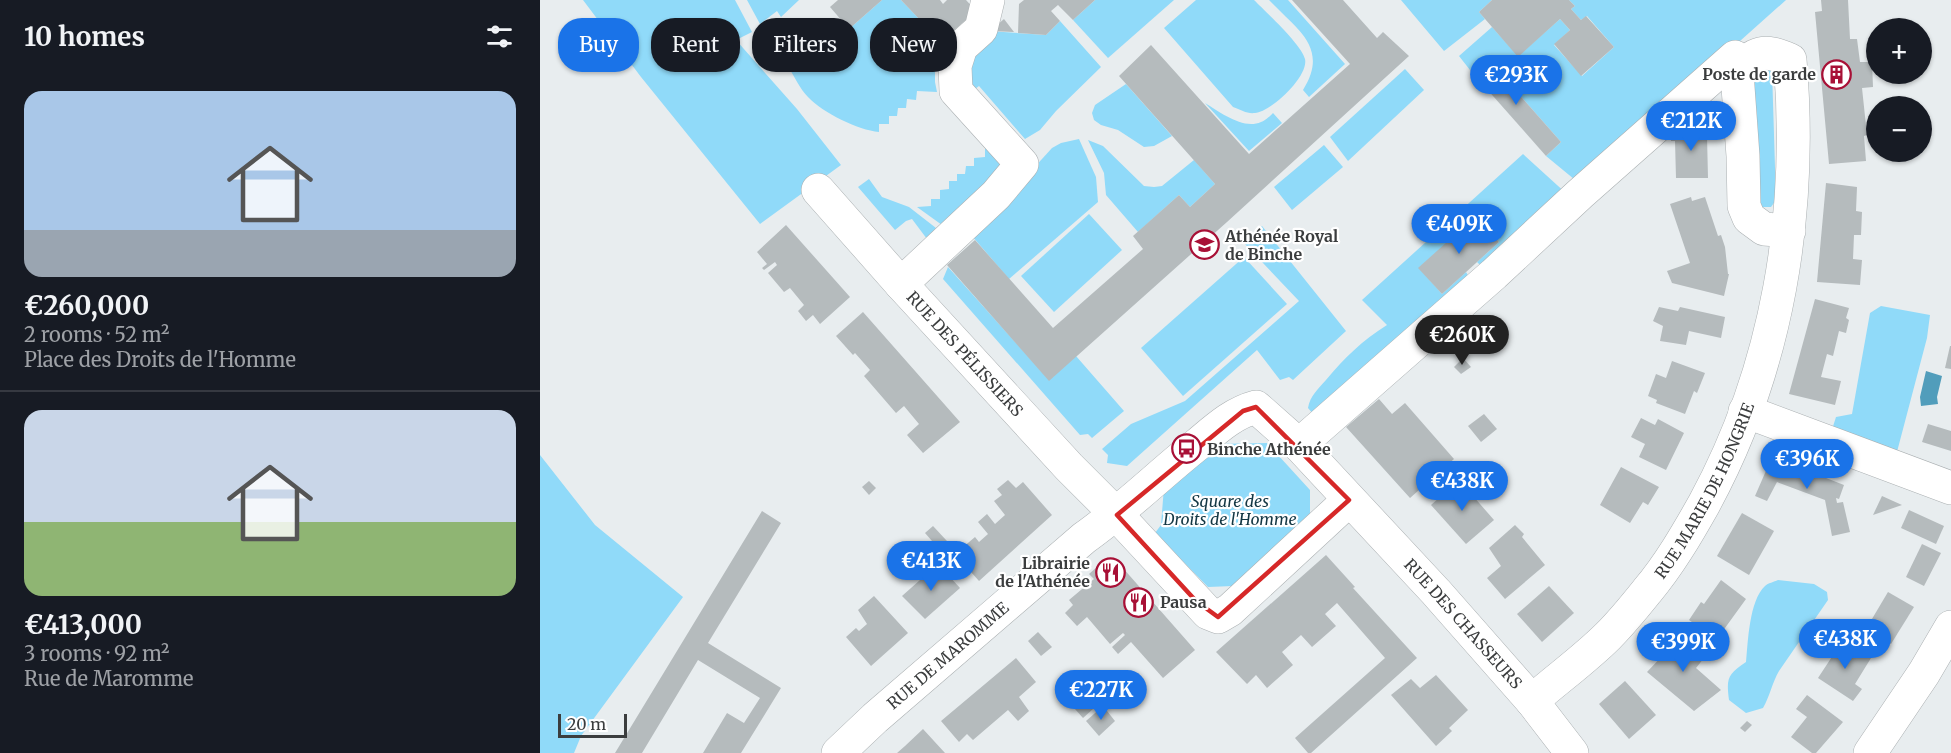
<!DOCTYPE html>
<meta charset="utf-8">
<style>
body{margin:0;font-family:Merriweather,serif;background:#20242c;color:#f1f3f6;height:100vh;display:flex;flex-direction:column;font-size:22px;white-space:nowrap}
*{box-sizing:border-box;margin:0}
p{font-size:20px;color:#9ea1a6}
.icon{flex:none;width:33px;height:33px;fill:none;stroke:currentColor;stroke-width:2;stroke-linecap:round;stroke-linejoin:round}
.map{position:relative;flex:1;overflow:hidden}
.side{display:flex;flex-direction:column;background:#171b24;width:540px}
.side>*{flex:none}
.top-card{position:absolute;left:18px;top:18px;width:570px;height:54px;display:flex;gap:12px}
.fabs{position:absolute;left:1326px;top:18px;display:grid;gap:12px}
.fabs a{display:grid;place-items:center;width:66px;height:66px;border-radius:50%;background:#171b24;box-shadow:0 2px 4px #0004;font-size:30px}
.scale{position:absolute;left:18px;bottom:15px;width:69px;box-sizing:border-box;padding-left:6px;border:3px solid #3b3d3e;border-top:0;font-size:16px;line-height:21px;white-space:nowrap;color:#3b3d3e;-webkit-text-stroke:4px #fff;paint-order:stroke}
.price{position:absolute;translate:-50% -51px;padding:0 14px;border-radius:21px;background:#1a73e8;color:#fff;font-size:20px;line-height:39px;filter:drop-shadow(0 2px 3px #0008)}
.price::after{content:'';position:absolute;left:50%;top:36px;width:18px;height:14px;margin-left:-9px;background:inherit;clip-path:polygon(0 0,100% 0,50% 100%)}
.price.on{background:#222;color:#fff}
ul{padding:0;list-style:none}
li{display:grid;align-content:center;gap:12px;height:318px;padding:0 24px}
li+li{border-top:2px solid #363941}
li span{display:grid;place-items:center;height:186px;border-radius:18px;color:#555}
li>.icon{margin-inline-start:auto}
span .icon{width:108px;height:108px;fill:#fffc;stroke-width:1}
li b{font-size:26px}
h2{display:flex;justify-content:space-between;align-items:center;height:72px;padding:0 24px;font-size:26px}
.tag{padding:0 21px;border-radius:24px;background:#171b24;box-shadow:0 2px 4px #0004;font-size:21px;line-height:54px}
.tag.on{background:#1a73e8;color:#fff}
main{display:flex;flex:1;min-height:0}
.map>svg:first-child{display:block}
.green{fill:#90daf9}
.water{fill:#519dbb}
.building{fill:#b5bbbd}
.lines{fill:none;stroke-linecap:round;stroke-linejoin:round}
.minor-casing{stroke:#abb0b2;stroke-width:34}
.minor{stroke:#fff;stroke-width:33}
.marked{fill:none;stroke:#d62828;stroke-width:4.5;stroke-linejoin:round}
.labels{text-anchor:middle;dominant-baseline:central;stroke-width:4.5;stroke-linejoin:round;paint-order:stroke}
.poi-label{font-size:16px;font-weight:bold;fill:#3b3d3e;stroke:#fff;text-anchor:start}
.street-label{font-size:16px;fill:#3b3d3e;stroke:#fff}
.park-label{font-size:16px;font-style:italic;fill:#133744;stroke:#fff}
</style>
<main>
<section class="side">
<h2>10 homes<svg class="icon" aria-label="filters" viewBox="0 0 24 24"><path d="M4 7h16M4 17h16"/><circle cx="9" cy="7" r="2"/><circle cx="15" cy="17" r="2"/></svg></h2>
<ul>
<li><span style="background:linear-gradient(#a9c7e8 75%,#9aa5b1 0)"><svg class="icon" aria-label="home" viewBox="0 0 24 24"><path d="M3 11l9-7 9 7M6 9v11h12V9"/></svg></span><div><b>€260,000</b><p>2 rooms · 52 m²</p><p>Place des Droits de l'Homme</p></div></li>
<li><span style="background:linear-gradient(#c9d6e8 60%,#8fb573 0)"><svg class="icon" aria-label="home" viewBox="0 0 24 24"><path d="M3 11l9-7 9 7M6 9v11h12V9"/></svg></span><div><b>€413,000</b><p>3 rooms · 92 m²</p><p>Rue de Maromme</p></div></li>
</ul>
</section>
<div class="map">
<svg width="1411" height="753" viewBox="0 0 1411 753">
<rect width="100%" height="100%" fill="#e8edef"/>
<!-- green -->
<g class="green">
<path d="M43 0H195L212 32 196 40 257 109 301 165 220 224 101 77Z"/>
<path d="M207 0H259L241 17 237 11 220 24Z"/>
<path d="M342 0H361L382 22 371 33 395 60V82L397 92 377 91 376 100 367 99 366 108H358L357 116H349V124H339V132C318 130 283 113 268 97 260 89 254 76 248 66L301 20 309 29Z"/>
<path d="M555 0H634L568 58 533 20Z"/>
<path d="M656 0H714C726 12 762 45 765 59 769 76 731 112 715 113 707 114 701 110 693 107L624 28Z"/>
<path d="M729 0H748L805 64 769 97 763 90C790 47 756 29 729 0Z"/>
<path d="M861 0H952L939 12 945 19 904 51Z"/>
<path d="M1029 0H1246L1040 184 1006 156 1021 142 946 57 930 70 919 56 952 27 978 56 1020 19 1030 30 1014 45 1042 76 1074 47 1047 16 1041 20 1031 9 1035 6Z"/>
<path d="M520 21 561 67 516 111 500 130 485 139 439 86 431 92 425 57 449 31 506 35Z"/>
<path d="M1221 64 1232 70 1236 200 1231 207H1222L1217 197 1214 75Z"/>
<path d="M865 69 884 90 808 161 790 137Z"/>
<path d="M586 84 632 136 614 146 604 147 578 130 561 125 554 120 552 113 555 105Z"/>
<path d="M665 103C680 112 703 130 721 122 725 121 730 116 733 113L742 123 709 151Z"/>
<path d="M539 139 556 177 558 202 469 279 432 236 512 148 521 143Z"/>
<path d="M548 140 563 146 604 186 614 187 622 186 654 160 675 184 650 207 639 195 598 232 566 195 564 173Z"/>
<path d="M445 144 456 154 463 170 402 225 377 207 391 206V199H400V190L409 189V181H417V174H425L426 166H434V158L445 157Z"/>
<path d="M784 145 803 167 752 210 734 187Z"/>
<path d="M983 154 1028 195 945 270 937 262 959 242 936 217 879 268 902 294 926 272 932 282 779 421 768 408C770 396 778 389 786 380 805 357 822 341 847 325L822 300Z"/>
<path d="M329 179 342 197 369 207 396 228 387 239 372 219 366 221 355 230 318 187Z"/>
<path d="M549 214 582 250 514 312 481 276Z"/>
<path d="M722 226 806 331 753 380 749 377 740 380 717 350 587 466 567 463 568 455 562 449 591 424 645 401 759 301 705 244Z"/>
<path d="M704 257 747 304 643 396 601 348Z"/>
<path d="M408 267 509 380 536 356 584 411 552 438 548 434 540 435 403 279Z"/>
<path d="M1341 306 1390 315 1387 338 1353 467 1288 442 1296 417 1312 414 1330 313Z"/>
<path d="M727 443 770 490V521L693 586 668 587 615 533 621 525 624 487 676 444Z"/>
<path d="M0 455 55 525 143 597 41 736 34 753H0Z"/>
<path d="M1238 580 1274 584 1287 592 1288 600 1239 671C1232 683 1230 696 1223 708L1206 713 1189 700C1186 678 1188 674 1206 662 1208 642 1209 601 1225 586 1228 583 1234 582 1238 580Z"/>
</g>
<!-- water -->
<path class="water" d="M1386 371 1402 376 1397 397 1398 404 1381 406 1380 397Z"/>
<!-- building -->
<g class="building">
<path d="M298 0H342L309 29 290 7Z"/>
<path d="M361 0H400L403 4 407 0H426L436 11 389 52 371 32 382 22Z"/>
<path d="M484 0H555L533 20 518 5 511 11 520 21 506 35 478 33 479 4Z"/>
<path d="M752 0H803L837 38 843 32 869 56 687 222 509 381 407 265 435 240 513 328 603 249 593 236 639 195 650 207 675 184 579 76 611 45 709 154 810 64Z"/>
<path d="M952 0H1029L1035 6 1031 9 1041 20 1046 16 1074 47 1041 76 1014 44 1030 30 1020 19 978 57 939 12Z"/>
<path d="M1281 0H1308L1310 39H1317L1320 62H1332L1333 87 1322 88 1327 135 1324 136 1326 161 1289 164 1275 12 1282 11Z"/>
<path d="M464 19 474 32 450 31Z"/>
<path d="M946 57 1021 142 1006 156 930 70Z"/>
<path d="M1164 127V136H1167L1168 178H1136L1135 141H1131L1130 128Z"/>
<path d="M1286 183 1317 187 1316 211 1322 212 1321 235H1314L1313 259 1322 260 1320 285 1277 282Z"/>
<path d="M1151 197 1152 201 1165 197 1178 236 1181 235 1185 247 1188 274H1189L1184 296 1132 283 1127 271 1150 263 1130 204Z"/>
<path d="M936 216 959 242 902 294 878 268Z"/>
<path d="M246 225 310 297 280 324 273 315 266 321 258 311 264 305 250 288 244 292 228 273 237 265 235 262 224 270 222 268 227 264 217 252Z"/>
<path d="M1275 299 1309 308 1306 318 1309 320 1306 333 1299 331 1293 356 1287 354 1281 377 1301 381 1295 405 1249 394Z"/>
<path d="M1119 307 1138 311 1140 307 1185 317 1181 338 1149 331 1146 345 1120 341 1123 326 1113 321Z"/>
<path d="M323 312 420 422 383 453 367 435 379 424 364 406 356 413 324 376 330 370 315 353 313 355 296 336Z"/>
<path d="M1410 346H1411V369L1405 368Z"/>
<path d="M923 358 931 367 921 374 914 367Z"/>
<path d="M1132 361 1165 373 1157 393 1154 391 1145 414 1116 403 1117 400 1108 396 1116 374 1126 378Z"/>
<path d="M839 399 852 414 865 403 914 459 870 498 806 427Z"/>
<path d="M944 414 957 429 941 442 928 426Z"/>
<path d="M1101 418 1115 425 1118 419 1144 433 1126 470 1099 457 1105 444 1091 437Z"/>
<path d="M1388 424 1411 431V451L1382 442Z"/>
<path d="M1232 457 1304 485 1299 499 1296 498 1297 503 1303 502 1310 532 1292 536 1285 500 1237 482 1227 501 1215 496Z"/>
<path d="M1081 467 1119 487 1108 505 1103 502 1090 523 1060 505Z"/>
<path d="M468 480 476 488 483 482 512 515 439 581 415 554 435 537 439 542 448 534 438 522 447 514 455 524 465 515 454 501 462 495 457 489Z"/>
<path d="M919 480 954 520 926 544 891 505Z"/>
<path d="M329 481 336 488 329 495 322 487Z"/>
<path d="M1342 496 1362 505 1333 515Z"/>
<path d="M1369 510 1404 526 1396 544 1361 528Z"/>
<path d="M222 511 241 523 168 643 241 688 201 753H163L187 713 204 723 220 698 158 660 102 753H75Z"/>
<path d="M1202 513 1234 531 1209 575 1177 556Z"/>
<path d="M975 525 984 534 982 537 1005 565 965 599 947 578 961 566 949 548Z"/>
<path d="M393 526 407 541 399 549 385 533Z"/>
<path d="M1382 544 1401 553 1384 586 1366 577Z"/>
<path d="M786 555 815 587 813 588 877 658 771 753H768L755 738 845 658 797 603 785 614 796 626 772 647 761 635 742 652 753 665 727 688 716 675 707 684 676 652Z"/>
<path d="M567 558 572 559 573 561 575 559 655 650 623 678 591 642 578 654 572 647 585 635 583 633 570 644 547 617 537 626 525 613 533 605 529 600 554 579 549 574Z"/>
<path d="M398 564 420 588 385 619 362 596Z"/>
<path d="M1181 580 1206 599 1177 639 1149 620 1161 602 1164 604Z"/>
<path d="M1009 586 1034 613 1002 642 977 614Z"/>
<path d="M1348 592 1374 607 1351 644 1326 629Z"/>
<path d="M334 596 368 633 331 666 306 637 316 628 319 631 327 624 318 610Z"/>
<path d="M1133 631 1164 658 1156 668 1181 690 1154 711 1107 672 1125 653 1119 648Z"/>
<path d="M498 632 512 647 501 656 488 641Z"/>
<path d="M1303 640 1331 658 1315 684 1322 689 1313 701 1278 678Z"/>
<path d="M476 658 496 682 479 697 489 711 478 721 468 710 433 740 427 734 419 742 401 721Z"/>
<path d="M896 675 928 710 909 728 912 731 896 746 851 695 871 679 880 688Z"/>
<path d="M528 681 553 709 543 718 518 690Z"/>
<path d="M1085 681 1116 715 1089 739 1059 704Z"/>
<path d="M1267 695 1303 722 1276 753H1272L1251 737 1267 717 1256 709Z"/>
<path d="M563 706 575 721 559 736 546 721Z"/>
<path d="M1207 721 1212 725 1205 732 1200 728Z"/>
<path d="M383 729 405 753H357L365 746Z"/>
</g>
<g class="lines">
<defs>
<g id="minor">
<path id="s1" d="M278 190 361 284 529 467 577 515 668 613 678 617 690 610 809 500"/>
<path d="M361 284 456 195 482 164 416 91 415 66 421 47 441 29 448 0"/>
<path d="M1205 411 1411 488"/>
<path d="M759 445 954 274 1040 194 1195 57"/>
<path id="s2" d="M992 701C1017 679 1045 659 1068 636 1082 622 1095 606 1107 591 1129 565 1147 534 1164 504 1238 368 1263 213 1250 60 1224 49 1215 50 1197 73L1203 156 1204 206 1209 218 1224 229 1249 231"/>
<path id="s3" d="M298 753 335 718 544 538C585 509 619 475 658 444 676 429 693 413 716 407L759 445 896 592 992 701 1032 753"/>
<path d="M1330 753 1384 673 1411 627"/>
</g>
</defs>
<!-- minor casing -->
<use href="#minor" class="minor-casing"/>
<!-- minor -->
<use href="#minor" class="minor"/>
</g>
<!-- marked area -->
<path class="marked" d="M716 407 809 500 678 617 656 601 577 515 703 411Z"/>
<!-- icons -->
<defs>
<symbol id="building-ring" viewBox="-11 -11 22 22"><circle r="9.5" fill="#fff" stroke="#a81036" stroke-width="1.5"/><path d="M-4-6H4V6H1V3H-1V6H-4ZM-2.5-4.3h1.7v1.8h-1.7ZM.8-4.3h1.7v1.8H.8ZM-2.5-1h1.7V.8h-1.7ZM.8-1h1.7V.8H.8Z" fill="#a81036"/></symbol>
<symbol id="school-ring" viewBox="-11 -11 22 22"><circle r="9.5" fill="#fff" stroke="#a81036" stroke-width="1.5"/><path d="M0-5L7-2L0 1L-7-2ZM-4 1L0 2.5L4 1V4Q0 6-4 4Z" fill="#a81036"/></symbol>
<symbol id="bus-ring" viewBox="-11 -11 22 22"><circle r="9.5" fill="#fff" stroke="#a81036" stroke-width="1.5"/><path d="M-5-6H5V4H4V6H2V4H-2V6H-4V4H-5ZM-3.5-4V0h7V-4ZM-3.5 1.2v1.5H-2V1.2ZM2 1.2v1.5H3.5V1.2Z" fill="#a81036"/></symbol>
<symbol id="restaurant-ring" viewBox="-11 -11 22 22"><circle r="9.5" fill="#fff" stroke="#a81036" stroke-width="1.5"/><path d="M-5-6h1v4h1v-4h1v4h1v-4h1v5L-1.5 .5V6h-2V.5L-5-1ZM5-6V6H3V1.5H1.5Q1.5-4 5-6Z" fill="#a81036"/></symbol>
</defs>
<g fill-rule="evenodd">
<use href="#building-ring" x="1280" y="58" width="33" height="33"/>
<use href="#school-ring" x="648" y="228" width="33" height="33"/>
<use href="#bus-ring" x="630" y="432" width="33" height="33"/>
<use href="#restaurant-ring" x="554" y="556" width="33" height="33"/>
<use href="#restaurant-ring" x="582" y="586" width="33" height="33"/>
</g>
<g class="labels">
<!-- poi labels -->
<g class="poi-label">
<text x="1276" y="74" text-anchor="end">Poste de garde</text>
<text x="685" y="236">Athénée Royal<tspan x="685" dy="18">de Binche</tspan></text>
<text x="667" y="449">Binche Athénée</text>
<text x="550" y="563" text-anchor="end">Librairie<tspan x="550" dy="18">de l'Athénée</tspan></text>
<text x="620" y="602">Pausa</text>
</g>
<!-- street labels -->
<g class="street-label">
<text stroke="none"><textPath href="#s1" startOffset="220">RUE DES PÉLISSIERS</textPath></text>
<text stroke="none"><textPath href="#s2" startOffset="276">RUE MARIE DE HONGRIE</textPath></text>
<text stroke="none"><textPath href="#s3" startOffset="844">RUE DES CHASSEURS</textPath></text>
<text stroke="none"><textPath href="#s3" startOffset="147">RUE DE MAROMME</textPath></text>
</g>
<!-- park labels -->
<g class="park-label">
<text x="690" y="501">Square des<tspan x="690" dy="18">Droits de l'Homme</tspan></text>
</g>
</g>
</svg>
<div class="fabs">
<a>+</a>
<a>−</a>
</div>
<div class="scale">20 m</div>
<b class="price" style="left:976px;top:106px">€293K</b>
<b class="price" style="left:1151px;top:152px">€212K</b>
<b class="price" style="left:919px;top:255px">€409K</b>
<b class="price on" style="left:922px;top:366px">€260K</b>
<b class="price" style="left:1267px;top:490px">€396K</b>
<b class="price" style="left:922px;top:512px">€438K</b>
<b class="price" style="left:391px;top:592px">€413K</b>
<b class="price" style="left:1305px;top:670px">€438K</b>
<b class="price" style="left:1143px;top:673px">€399K</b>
<b class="price" style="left:561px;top:721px">€227K</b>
<div class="top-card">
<a class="tag on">Buy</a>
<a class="tag">Rent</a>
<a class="tag">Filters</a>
<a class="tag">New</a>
</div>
</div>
</main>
